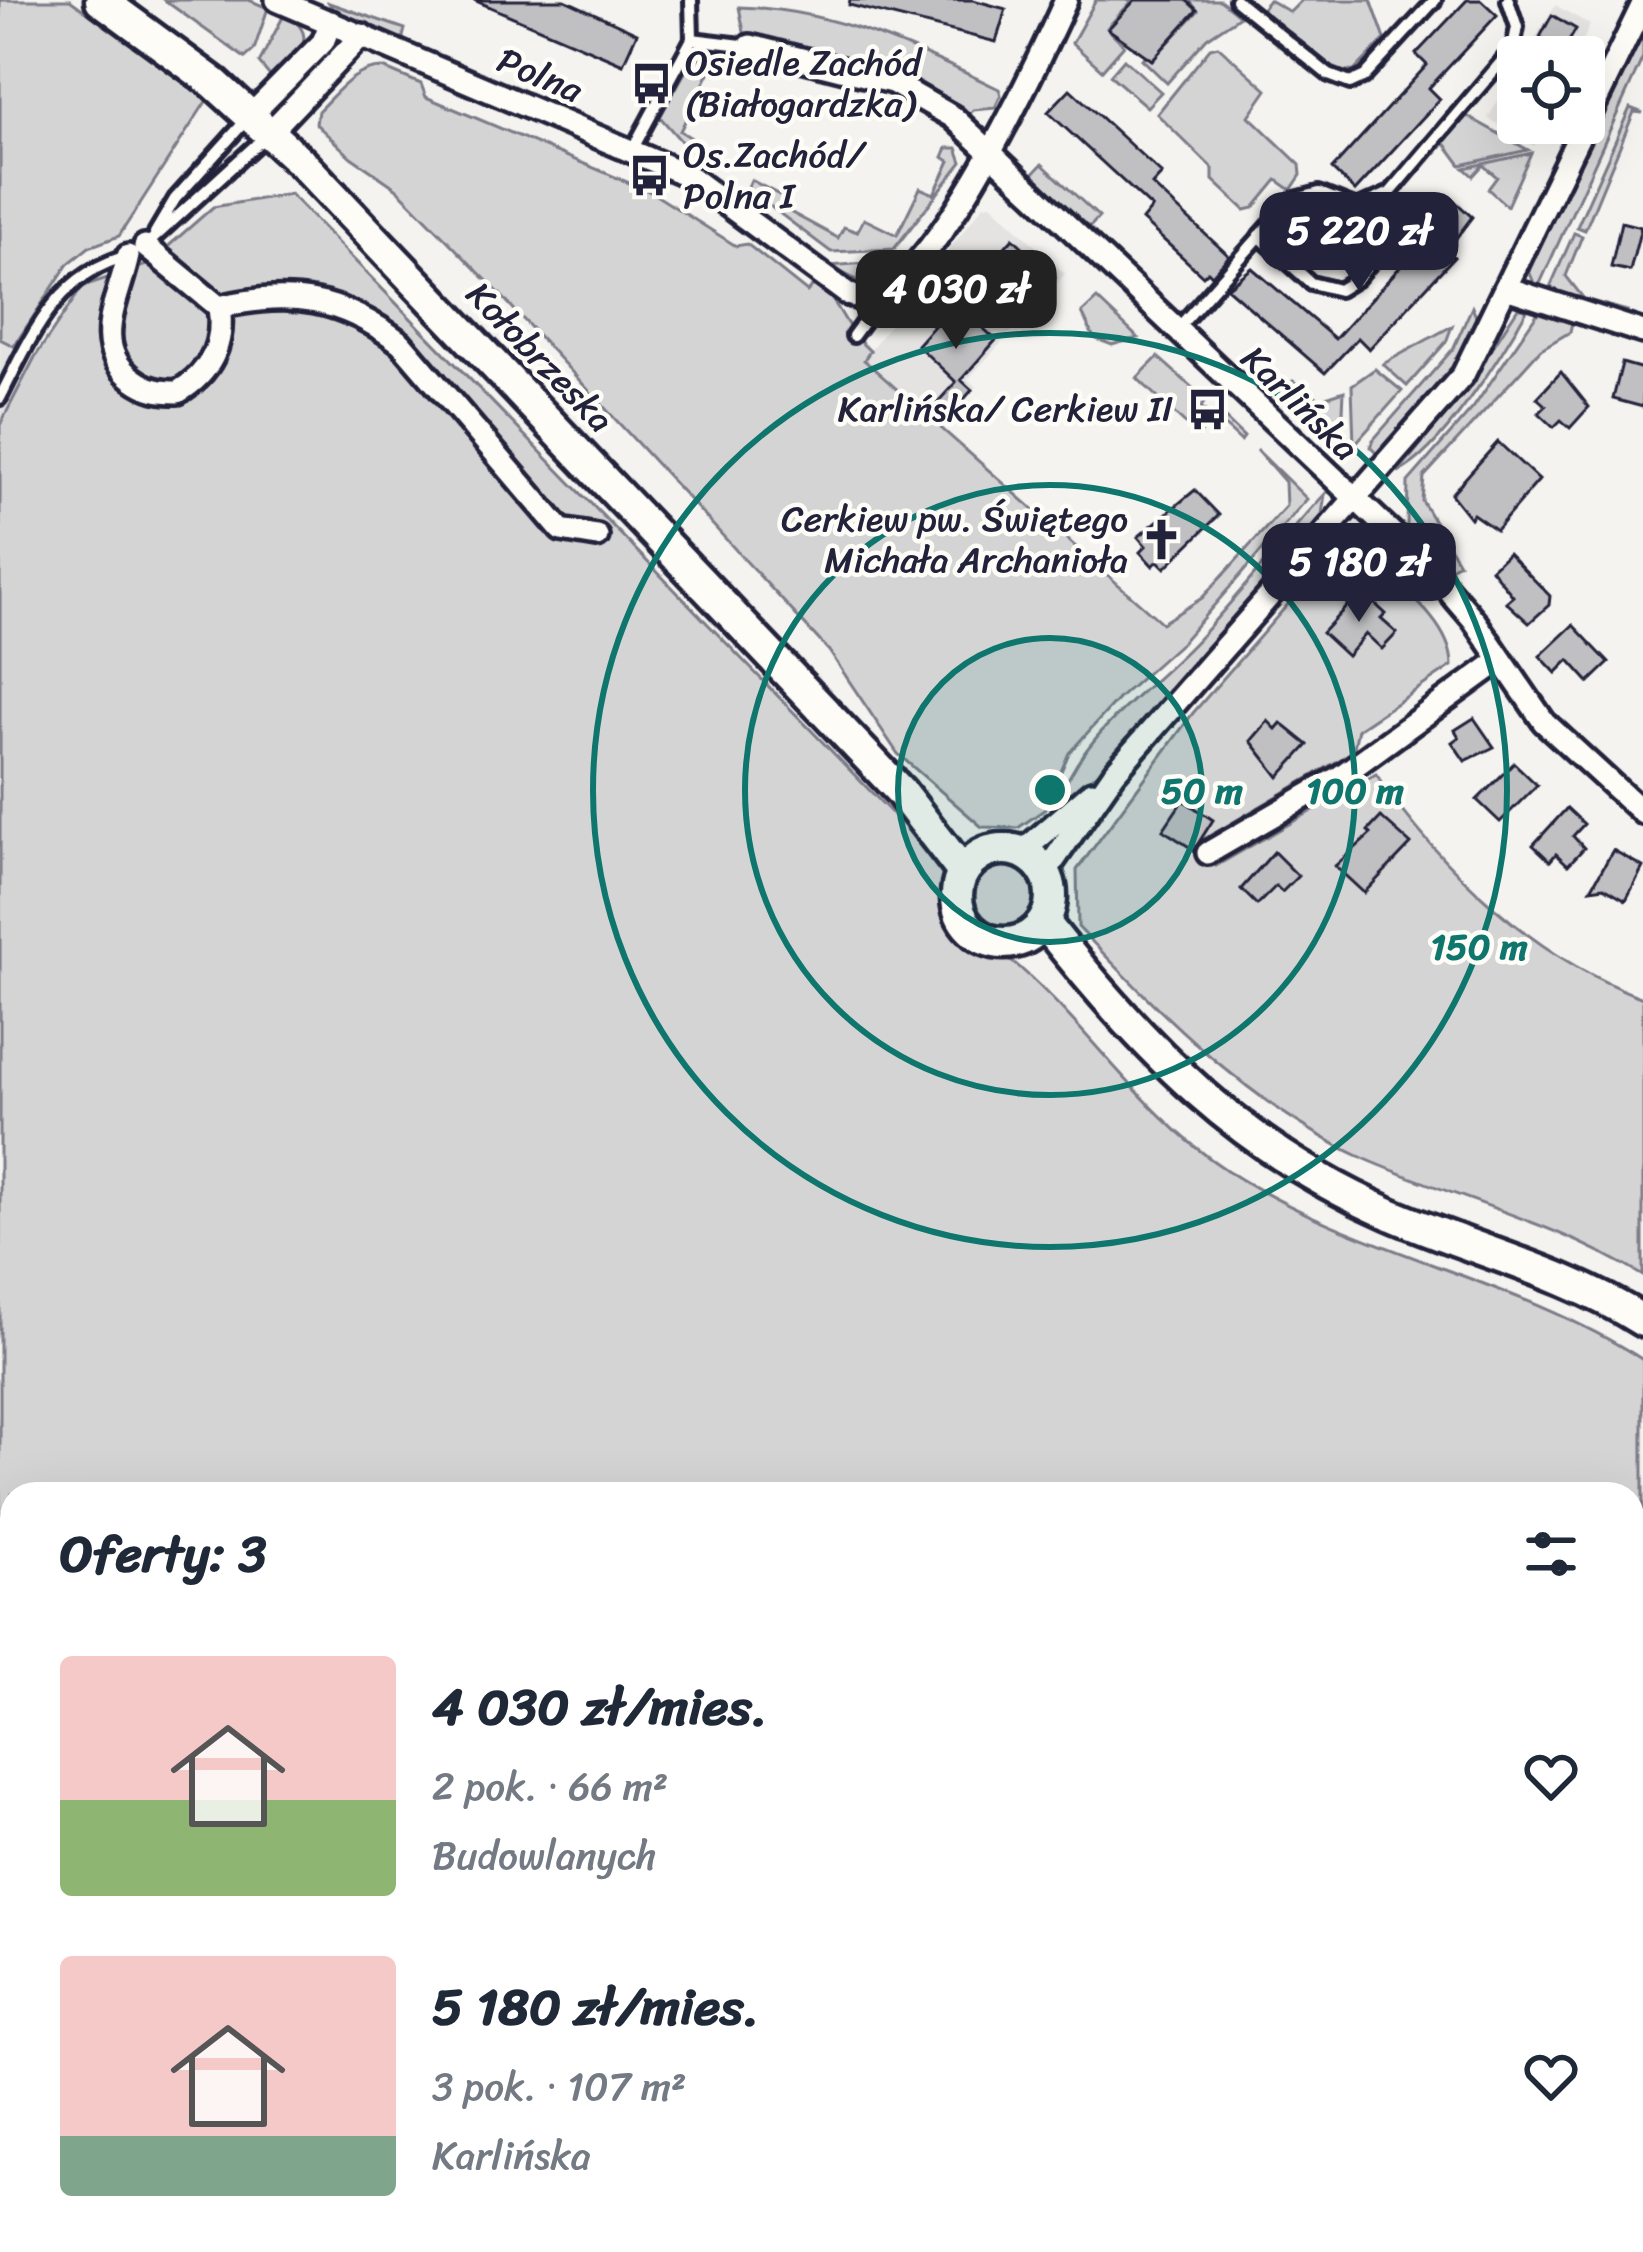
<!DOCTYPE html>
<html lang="pl">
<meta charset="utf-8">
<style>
body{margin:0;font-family:Sriracha,sans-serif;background:#f6f6f7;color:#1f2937;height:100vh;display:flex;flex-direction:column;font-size:45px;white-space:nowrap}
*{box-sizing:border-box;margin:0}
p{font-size:39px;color:#747a83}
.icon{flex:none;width:66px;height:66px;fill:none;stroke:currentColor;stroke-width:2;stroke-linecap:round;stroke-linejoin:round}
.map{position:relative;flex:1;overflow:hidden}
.drawer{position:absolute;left:0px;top:1482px;width:1644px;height:771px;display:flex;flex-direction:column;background:#fff;border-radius:36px 36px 0 0;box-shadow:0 12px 48px #0002}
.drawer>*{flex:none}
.tools{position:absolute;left:1497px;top:36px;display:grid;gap:24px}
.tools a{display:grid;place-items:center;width:108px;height:108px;border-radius:12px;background:#fff;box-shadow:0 12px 48px #0002;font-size:60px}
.price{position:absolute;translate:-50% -102px;padding:0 27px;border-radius:24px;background:#22223b;color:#fff;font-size:39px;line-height:78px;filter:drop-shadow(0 3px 6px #0008)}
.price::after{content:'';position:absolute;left:50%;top:72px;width:36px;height:27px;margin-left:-18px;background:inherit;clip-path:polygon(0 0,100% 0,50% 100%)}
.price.current{background:#222;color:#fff}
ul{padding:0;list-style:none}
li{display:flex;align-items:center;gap:36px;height:300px;padding:0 60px}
li span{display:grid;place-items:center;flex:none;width:336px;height:240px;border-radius:12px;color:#555}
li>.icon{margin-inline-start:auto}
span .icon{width:144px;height:144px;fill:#fffc;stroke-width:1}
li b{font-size:51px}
h2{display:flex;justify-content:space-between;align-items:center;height:144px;padding:0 60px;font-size:51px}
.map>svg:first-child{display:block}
.built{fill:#e4e3e2}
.green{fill:#d5d4d5;stroke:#7c7b88;stroke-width:3;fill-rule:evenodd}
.building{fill:#c0bfc2;stroke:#22223b;stroke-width:3}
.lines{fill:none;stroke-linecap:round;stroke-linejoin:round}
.service-casing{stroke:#22223b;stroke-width:20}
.minor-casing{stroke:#22223b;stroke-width:30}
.secondary-casing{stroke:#22223b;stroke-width:39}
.service{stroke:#fdfcf7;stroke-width:10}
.minor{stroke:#fdfcf7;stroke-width:21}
.secondary{stroke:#fdfcf7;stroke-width:30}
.ring{fill:none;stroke:#0f766e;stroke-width:6}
.labels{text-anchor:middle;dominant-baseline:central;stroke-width:9;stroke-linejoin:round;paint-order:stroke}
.poi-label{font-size:36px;fill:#22223b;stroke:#fdfcf7;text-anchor:start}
.street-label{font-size:36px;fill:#22223b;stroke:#fdfcf7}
.centre{fill:#0f766e;stroke:#fdfcf7;stroke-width:6}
.ring-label{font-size:36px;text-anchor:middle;font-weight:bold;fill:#0f766e;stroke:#fdfcf7;stroke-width:9;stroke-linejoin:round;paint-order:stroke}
</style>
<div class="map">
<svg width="1643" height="2252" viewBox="0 0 1643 2252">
<rect width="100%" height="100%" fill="#f4f3ef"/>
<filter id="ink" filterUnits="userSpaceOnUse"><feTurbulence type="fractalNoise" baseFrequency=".00833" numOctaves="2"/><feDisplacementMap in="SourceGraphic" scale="24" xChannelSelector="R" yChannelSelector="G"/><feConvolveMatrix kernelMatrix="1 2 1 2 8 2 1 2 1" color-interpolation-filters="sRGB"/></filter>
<g filter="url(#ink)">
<!-- built -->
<g class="built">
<path d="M1555 5 1590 25 1576 57H1524Z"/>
<path d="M1518 67V123H1545L1534 146 1488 118Z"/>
<path d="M991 204 1065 274 968 379 976 387 943 424 863 359 984 205Z"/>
<path d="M0 339 35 357 0 425Z"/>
</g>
<!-- green -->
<g class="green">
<path d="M0 0H70L207 100 119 236 89 247 68 264 14 346 0 339Z"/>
<path d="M164 0H249L268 8 254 50 245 58Z"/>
<path d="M1096 0H1133L1107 28 1124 45 1102 70 1072 43Z"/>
<path d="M1189 0H1220L1240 16 1207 38 1167 83 1142 59 1146 55 1152 60 1198 11Z"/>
<path d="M1269 0 1290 12 1302 0H1371L1385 39 1354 71 1338 72 1260 11Z"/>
<path d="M329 3 405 29 402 41 336 13Z"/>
<path d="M739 7C832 9 917 49 999 89L1001 95 995 108 973 110 966 119 906 79 745 37Z"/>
<path d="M284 15C324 34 295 60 274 81L259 63Z"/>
<path d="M1643 24V57L1537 290 1529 271Z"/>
<path d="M1218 46 1267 90 1249 116 1300 165 1301 175 1291 190 1277 180 1254 208 1245 210 1213 180V169L1157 114 1210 48Z"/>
<path d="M708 51H726L733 60 730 65 716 59 680 131 693 139 688 149 660 117 689 65Z"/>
<path d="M1124 59 1161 92 1147 107 1110 75Z"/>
<path d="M383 68 421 84 426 97 651 192 736 246 747 244 807 292 816 282C842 304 843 328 870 351L864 360 1162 623 1202 598 1286 506 1285 482 1257 450 1307 499 1182 642 1119 698 1069 753 1044 810 1018 828 982 827 898 754 829 651 498 292 396 188 351 157 316 124 318 111C337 93 354 68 383 68Z"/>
<path d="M1630 108 1643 113 1634 112 1585 230 1577 227Z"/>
<path d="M1467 116 1528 150 1461 165 1444 142Z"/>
<path d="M947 148H957L962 162 894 249 831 252 747 189 751 180 783 197 779 206 838 238 844 227 857 232 864 219 897 235 920 188 934 194 950 161 943 157Z"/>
<path d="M1531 153 1507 206 1488 189 1497 177 1483 165 1473 176 1464 168Z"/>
<path d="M1042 164 1099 217 1086 231 1030 177Z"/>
<path d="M290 194 947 870C942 904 948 940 985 953 996 957 1009 958 1018 966 1091 1030 1145 1117 1228 1171 1358 1255 1514 1277 1643 1360V2252H0V425L35 357 83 286 147 265 213 207ZM12 1494H1632V2241H489L467 2246 446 2241H12Z"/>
<path d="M1350 214 1370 215 1382 241 1360 269 1343 253 1349 237 1341 225Z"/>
<path d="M1574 233 1582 236 1566 276 1584 299 1627 311 1623 317 1547 294Z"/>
<path d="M891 261 897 265 878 283 865 284 829 266Z"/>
<path d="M1097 299 1138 338 1112 345 1094 338 1082 313Z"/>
<path d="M1472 307 1479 324 1444 384 1380 457 1370 447 1373 440 1453 349Z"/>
<path d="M1518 308H1528C1505 350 1440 454 1398 472L1461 396Z"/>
<path d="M1539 311 1572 322 1570 332 1541 349 1424 477 1422 501 1459 563 1450 568 1407 526 1408 482 1473 408Z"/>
<path d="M1452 326 1446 342 1407 386 1383 364Z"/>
<path d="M1158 357 1206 400 1201 407 1211 416 1217 411 1244 437 1241 441 1216 418 1198 436 1137 378Z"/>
<path d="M1375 369 1402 391 1354 445 1352 385Z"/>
<path d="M1293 381 1320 399 1344 391 1341 453 1284 390Z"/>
<path d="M1325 494 1321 521 1109 764 1056 807C1082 731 1145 695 1197 640 1241 593 1281 541 1325 494Z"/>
<path d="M1359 537 1370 546V559C1400 587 1452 623 1452 666L1358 729 1353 752 1201 841 1216 866 1376 774C1440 868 1534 958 1643 998V1276C1556 1222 1456 1199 1363 1158 1252 1107 1161 1014 1078 927L1077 870 1193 713 1345 539Z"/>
<circle cx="1004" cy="896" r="34"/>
</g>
<!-- building -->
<g class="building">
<path d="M474 0H565L637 33 623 64Z"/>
<path d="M850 0H973L1006 9 996 42 849 5Z"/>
<path d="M1135 0H1186L1197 10 1152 60 1108 29Z"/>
<path d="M1467 0H1481L1497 15 1429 88 1440 99 1355 191 1332 169 1427 65 1416 54Z"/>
<path d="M1552 15 1576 29 1560 57H1539L1547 42 1540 37Z"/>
<path d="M1070 89 1162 174 1152 185 1229 256 1212 275 1208 271 1203 276 1142 220 1152 208 1048 112Z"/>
<path d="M1448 195 1472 217 1447 250 1454 257 1369 349 1358 338 1325 373 1227 288 1252 268 1335 339 1429 235 1419 226Z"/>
<path d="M1621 222 1641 227 1630 271 1611 267Z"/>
<path d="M1013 238 1055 277 1018 319 976 280Z"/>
<path d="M955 302 996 340 961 380 972 390 948 418 934 406 956 382 917 345Z"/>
<path d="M1622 363 1643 369V407L1613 399Z"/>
<path d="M1561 372 1589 407 1570 428 1561 420 1554 427 1539 413 1546 406 1537 398Z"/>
<path d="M1498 442 1539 480 1496 530 1473 514 1470 518 1451 494Z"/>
<path d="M1195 490 1219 515 1165 568 1158 561 1153 566 1140 552 1146 546 1138 537Z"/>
<path d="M1508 553 1550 596 1549 605 1529 623 1506 602 1513 596 1491 569Z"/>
<path d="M1361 591 1386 614 1381 619 1397 633 1382 649 1366 634 1347 656 1322 633Z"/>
<path d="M1573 625 1609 663 1589 682 1569 660 1556 673 1540 656Z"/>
<path d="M1474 718 1494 747 1465 761 1452 742 1459 737 1455 730Z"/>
<path d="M1268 721 1276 729 1281 723 1308 745 1279 777 1251 741Z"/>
<path d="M1514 763 1537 785 1500 822 1477 800Z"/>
<path d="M1183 800 1213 820 1194 850 1163 830Z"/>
<path d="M1567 808 1584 824 1573 836 1584 848 1568 865 1556 854 1550 861 1533 845Z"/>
<path d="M1381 817 1411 844 1364 893 1335 866 1371 834 1368 831Z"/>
<path d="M1613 850 1643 867 1626 900 1604 887 1591 889Z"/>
<path d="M1274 852 1298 876 1282 892 1276 886 1257 905 1241 889Z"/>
</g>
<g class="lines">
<defs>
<g id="service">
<path d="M691 0 692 39"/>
<path d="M1236 0 1329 75 1350 83 1365 76 1435 0"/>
<path d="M632 150 692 39 750 46"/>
<path d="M155 233 175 199 248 118"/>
<path d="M1259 236 1311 283 1339 290 1357 279 1386 245 1380 201"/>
<path d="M144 247 268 134"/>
<path d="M1178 328 1292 200 1319 193 1357 208 1390 193 1513 48 1517 27 1508 0"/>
<path d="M853 336 869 314 867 301"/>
<path d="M0 398C31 337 57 273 128 256"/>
</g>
<g id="minor">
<path d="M277 0 687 175 848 294 867 301C937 282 1036 66 1066 0"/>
<path d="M750 46 892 82 953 117 1432 571 1474 620 1544 722 1643 813"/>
<path d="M251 115 323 42 331 22"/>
<path d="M270 132 362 35"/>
<path d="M145 246 219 307C290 290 342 298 401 343L561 530 597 536"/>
<path d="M128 256C119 300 89 346 133 379 148 390 160 392 178 392 210 373 225 344 219 307"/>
<path d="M1509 289 1643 332"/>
<path d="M1022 852 1092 792"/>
<path d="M1208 853 1341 776 1500 660"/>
<path d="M1045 873 1115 772 1463 375 1643 4"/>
</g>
<g id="secondary">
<path d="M101 0 214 83 302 163 901 792 963 872"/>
<circle cx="1004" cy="896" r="47"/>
<path d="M1044 922C1142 1048 1241 1149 1390 1214 1475 1251 1564 1271 1643 1321"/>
</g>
</defs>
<!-- service casing -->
<use href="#service" class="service-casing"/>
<!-- minor casing -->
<use href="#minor" class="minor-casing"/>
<!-- secondary casing -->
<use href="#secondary" class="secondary-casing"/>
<!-- service -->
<use href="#service" class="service"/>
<!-- minor -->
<use href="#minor" class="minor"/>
<!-- secondary -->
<use href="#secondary" class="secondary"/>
</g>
</g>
<!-- distance rings -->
<circle cx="1050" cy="790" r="152" fill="#0f766e" fill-opacity=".12"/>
<g class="ring">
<circle cx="1050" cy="790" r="152"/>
<circle cx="1050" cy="790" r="305"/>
<circle cx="1050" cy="790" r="457"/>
</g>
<!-- icons -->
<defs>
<symbol id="bus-bare" viewBox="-9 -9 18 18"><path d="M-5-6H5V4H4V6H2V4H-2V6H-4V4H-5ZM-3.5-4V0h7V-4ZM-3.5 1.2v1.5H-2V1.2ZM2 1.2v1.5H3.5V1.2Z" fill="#22223b" stroke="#fdfcf7" stroke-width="2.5" paint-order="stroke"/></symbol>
<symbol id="church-bare" viewBox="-9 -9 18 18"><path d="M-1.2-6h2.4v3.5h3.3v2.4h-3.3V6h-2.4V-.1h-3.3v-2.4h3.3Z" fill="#22223b" stroke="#fdfcf7" stroke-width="2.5" paint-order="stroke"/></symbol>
</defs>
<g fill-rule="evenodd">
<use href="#bus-bare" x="622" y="54" width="59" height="59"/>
<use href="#bus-bare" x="620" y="146" width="59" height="59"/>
<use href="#bus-bare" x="1178" y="380" width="59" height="59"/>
<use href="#church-bare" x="1132" y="510" width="59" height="59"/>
</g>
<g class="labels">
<!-- poi labels -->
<g class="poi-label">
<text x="685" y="63">Osiedle Zachód<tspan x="685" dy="41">(Białogardzka)</tspan></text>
<text x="683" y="155">Os.Zachód/<tspan x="683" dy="41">Polna I</tspan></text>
<text x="1173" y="409" text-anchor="end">Karlińska/ Cerkiew II</text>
<text x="1128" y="519" text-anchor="end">Cerkiew pw. Świętego<tspan x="1128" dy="41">Michała Archanioła</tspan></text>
</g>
<!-- street labels -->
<g class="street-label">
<text transform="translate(540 75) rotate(23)">Polna</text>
<text transform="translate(540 357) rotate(46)">Kołobrzeska</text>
<text transform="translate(1300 403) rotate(44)">Karlińska</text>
</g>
</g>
<circle cx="1050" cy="790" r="18" class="centre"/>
<g class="ring-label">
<text x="1202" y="803">50 m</text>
<text x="1355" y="803">100 m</text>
<text x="1479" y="959">150 m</text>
</g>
</svg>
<div class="tools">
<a><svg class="icon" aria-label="locate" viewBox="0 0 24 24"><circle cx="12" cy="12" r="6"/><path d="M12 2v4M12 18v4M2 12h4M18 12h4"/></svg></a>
</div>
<b class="price" style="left:1359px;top:294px">5 220 zł</b>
<b class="price current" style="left:956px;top:352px">4 030 zł</b>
<b class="price" style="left:1359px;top:625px">5 180 zł</b>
<section class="drawer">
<h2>Oferty: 3<svg class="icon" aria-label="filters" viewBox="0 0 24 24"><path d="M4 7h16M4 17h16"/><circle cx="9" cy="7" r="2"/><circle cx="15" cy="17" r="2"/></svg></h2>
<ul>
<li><span style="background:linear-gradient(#f6c9c9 60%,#8fb573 0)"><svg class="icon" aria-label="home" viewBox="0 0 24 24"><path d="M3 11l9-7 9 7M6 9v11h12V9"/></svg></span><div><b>4 030 zł/mies.</b><p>2 pok. · 66 m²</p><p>Budowlanych</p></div><svg class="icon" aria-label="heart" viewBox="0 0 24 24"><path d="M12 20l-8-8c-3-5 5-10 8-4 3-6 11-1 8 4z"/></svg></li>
<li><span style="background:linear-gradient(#f6c9c9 75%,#7fa58c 0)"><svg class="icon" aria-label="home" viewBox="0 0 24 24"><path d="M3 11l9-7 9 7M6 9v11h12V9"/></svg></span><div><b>5 180 zł/mies.</b><p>3 pok. · 107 m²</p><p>Karlińska</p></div><svg class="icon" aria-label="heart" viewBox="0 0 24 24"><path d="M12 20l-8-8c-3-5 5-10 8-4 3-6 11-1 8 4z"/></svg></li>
</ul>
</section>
</div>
